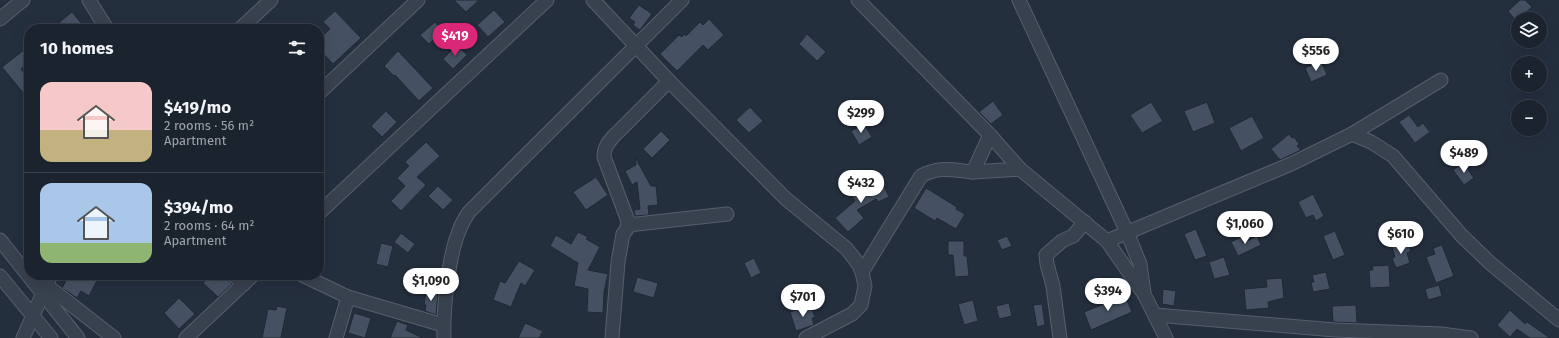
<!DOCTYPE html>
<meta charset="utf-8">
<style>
body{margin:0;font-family:"Fira Sans",sans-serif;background:#282f3a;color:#f1f3f6;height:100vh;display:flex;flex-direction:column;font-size:15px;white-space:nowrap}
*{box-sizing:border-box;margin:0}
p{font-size:13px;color:#a0a4aa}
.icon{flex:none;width:22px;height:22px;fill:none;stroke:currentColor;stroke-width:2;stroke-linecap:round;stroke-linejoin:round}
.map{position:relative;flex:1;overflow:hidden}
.sheet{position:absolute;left:24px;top:24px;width:300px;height:256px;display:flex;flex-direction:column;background:#1b232e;border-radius:16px;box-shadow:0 4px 16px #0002,0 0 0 1px #39404a}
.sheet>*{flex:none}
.fabs{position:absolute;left:1511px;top:12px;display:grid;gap:8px}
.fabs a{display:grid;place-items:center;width:36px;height:36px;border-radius:50%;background:#1b232e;box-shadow:0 4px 16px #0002,0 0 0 1px #39404a;font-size:20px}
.price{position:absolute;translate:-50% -34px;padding:0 9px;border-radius:14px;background:#fff;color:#222;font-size:13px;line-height:26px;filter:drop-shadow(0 1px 2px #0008)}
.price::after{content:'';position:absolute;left:50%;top:24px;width:12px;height:9px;margin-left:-6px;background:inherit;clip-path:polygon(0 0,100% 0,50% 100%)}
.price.active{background:#db2777;color:#fff}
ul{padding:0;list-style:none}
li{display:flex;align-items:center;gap:12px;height:100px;padding:0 16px}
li+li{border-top:1px solid #39404a}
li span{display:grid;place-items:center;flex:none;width:112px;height:80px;border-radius:12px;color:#555}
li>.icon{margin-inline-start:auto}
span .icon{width:48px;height:48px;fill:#fffc;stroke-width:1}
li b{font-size:17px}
h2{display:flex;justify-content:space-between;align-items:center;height:48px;padding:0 16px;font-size:17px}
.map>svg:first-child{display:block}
.building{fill:#455162;stroke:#1f2835}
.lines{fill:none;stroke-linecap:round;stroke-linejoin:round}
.minor-casing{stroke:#565f6c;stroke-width:15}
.minor{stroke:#38414e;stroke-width:13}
</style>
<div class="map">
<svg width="1559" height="338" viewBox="0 0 1559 338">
<rect width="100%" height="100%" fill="#242f3e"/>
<!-- building -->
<g class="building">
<path d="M454 0H479L466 12Z"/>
<path d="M1520 0H1525L1532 7 1516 21 1508 11Z"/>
<path d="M639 5 652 14 640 30 633 25 635 22 629 18Z"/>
<path d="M494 10 505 22 488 37 477 25Z"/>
<path d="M335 11 361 38 333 64 319 49V46L325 40 322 36 330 29 323 22Z"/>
<path d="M72 12 86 29H51Z"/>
<path d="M709 19 724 35 708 50 703 45 677 71 660 54 679 35 682 37 684 34 686 36 700 22 703 25Z"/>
<path d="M435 22 443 31 429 44 420 35Z"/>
<path d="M807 34 826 52 817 61 799 44Z"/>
<path d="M457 45 467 55 453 69 443 59Z"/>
<path d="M29 46V62L21 69 29 79V100L2 67Z"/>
<path d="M398 51 433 88 419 101 395 75 394 76 384 66Z"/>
<path d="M1321 61 1327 75 1311 82 1305 68Z"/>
<path d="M993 101 1003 115 991 124 979 112Z"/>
<path d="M1151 102 1163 121 1142 133 1130 115Z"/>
<path d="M1207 102 1215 123 1193 132 1184 111Z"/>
<path d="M750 107 763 121 749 133 736 120Z"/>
<path d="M386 111 397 122 382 137 371 126Z"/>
<path d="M1409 115 1418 127 1423 123 1430 132 1415 143 1399 122Z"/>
<path d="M1252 116 1264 138 1241 151 1229 128Z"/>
<path d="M864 124 872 137 859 145 851 131Z"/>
<path d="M661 131 670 140 652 158 643 149Z"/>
<path d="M1289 134 1292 138 1294 137 1299 144 1297 146 1301 150 1280 160 1271 149Z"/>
<path d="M426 142 440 156 417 177 426 185 401 211 391 201 405 186 397 178 409 166 405 162Z"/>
<path d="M635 157 651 186H656L658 205 648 206 649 215 635 216 634 210 640 209 637 182 632 185 625 171 636 165Z"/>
<path d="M1463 163 1474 178 1464 185 1453 170Z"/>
<path d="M596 177 608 195 586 210 573 192Z"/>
<path d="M881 180 889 197 878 202 876 199 857 210 864 218 848 232 835 218 855 201 851 194 861 188 862 189Z"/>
<path d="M438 186 453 200 443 210 428 196Z"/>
<path d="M926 188 957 207 956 209 965 214 956 229 937 218 935 221 914 208Z"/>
<path d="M1313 194 1324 216 1316 221 1313 215 1306 218 1298 202Z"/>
<path d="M1196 229 1207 256 1195 260 1184 234Z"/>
<path d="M1335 231 1345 255 1333 260 1323 236Z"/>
<path d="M578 232 588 237 586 239 600 247 588 270 608 274 604 292 603 313 587 312 588 289 574 286 578 263 550 246 556 235 571 244Z"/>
<path d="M401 233 415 244 408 253 394 242Z"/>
<path d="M1007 236 1012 246 1002 250 997 240Z"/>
<path d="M1257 236 1261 245 1238 256 1231 242 1241 237 1243 243Z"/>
<path d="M948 241H964V256H967L969 276 955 277 953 255H948Z"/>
<path d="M1407 242 1411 251 1407 253 1410 263 1396 268 1392 258 1395 257 1392 247Z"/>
<path d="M381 243 393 246 388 267 376 264Z"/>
<path d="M1442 245 1454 276 1436 283 1426 257 1435 254 1433 248Z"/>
<path d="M1224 257 1230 275 1214 279 1209 262Z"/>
<path d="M754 258 761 273 751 278 744 263Z"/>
<path d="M519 261 535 270 525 286 521 283 511 307 493 300 500 281 505 283Z"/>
<path d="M1389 265 1390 287 1370 288 1369 270H1373L1372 266Z"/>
<path d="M1326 272 1330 289 1313 292 1311 282H1314L1312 275Z"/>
<path d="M69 275H100L89 296 81 291 77 298 62 288Z"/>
<path d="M210 275H222L232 284 218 297 203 283Z"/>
<path d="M637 277 658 283 654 298 633 292Z"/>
<path d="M1282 278 1284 298 1268 302 1269 308 1246 310 1244 289 1267 287 1266 279Z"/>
<path d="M1439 285 1442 296 1428 300 1425 289Z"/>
<path d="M1163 289 1176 291 1174 306 1162 304Z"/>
<path d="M426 291 438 292 436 315 425 311 426 305H424Z"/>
<path d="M1124 293 1132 312 1091 330 1084 312 1109 302 1108 300Z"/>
<path d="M179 298 195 314 179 329 164 313Z"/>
<path d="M973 300 978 321 964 325 958 304Z"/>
<path d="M1009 303 1012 316 999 319 996 306Z"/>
<path d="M1042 304 1045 325 1037 327 1033 305Z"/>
<path d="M810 305 815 317 812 318 814 325 796 331 790 312Z"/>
<path d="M1356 305 1357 323 1333 322 1332 306Z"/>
<path d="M277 306 287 308 281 338H262L268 309 276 310Z"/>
<path d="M1510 310 1525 324 1527 322 1550 338H1530L1517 329 1510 337 1497 325Z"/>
<path d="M354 313 371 318 365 338 348 333Z"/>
<path d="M397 321 408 325 406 330 423 338H390Z"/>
<path d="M525 323 543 331 539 338H518Z"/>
</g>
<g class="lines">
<defs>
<g id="minor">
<path d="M89 0 107 29"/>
<path d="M593 0 669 81 786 199 847 249 859 265 862 272 865 286 861 305 852 314 806 338"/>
<path d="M858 0 990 135 1020 169 1107 241 1144 294 1166 338"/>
<path d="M1019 0 1127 232 1140 264 1144 293"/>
<path d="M0 19 23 0"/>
<path d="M240 29 271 0"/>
<path d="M319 93 418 0"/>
<path d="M1352 134 1371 142 1393 156 1461 235 1490 263 1559 320"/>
<path d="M973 172 1020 169"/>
<path d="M319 213 547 0"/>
<path d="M628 225 727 214"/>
<path d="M0 240 78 338"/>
<path d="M1107 241 1291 164 1352 134 1441 80"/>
<path d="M862 272 921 176C939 166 952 170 973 172L990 135"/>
<path d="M233 275 244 284"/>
<path d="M302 275 348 297 443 325"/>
<path d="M0 276 51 338"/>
<path d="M46 285 114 338"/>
<path d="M1155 315 1335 330 1441 334 1471 338"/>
<path d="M23 338 51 275"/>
<path d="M186 338 253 275"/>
<path d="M336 338 348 297"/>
<path d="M444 338C443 310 448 258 459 231 461 225 465 218 469 212L682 0"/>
<path d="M612 338 618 262 623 234 627 229 628 221 604 157C604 148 607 144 613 137L669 81"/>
<path d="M1060 338 1053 286 1047 264 1046 255 1062 241 1073 236 1085 222"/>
</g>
</defs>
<!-- minor casing -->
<use href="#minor" class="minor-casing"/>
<!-- minor -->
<use href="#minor" class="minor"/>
</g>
</svg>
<div class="fabs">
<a><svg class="icon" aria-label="layers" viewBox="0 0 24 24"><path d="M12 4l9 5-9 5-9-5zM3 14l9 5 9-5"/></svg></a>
<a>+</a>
<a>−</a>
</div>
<b class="price active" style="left:455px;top:57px">$419</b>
<b class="price" style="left:1316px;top:72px">$556</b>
<b class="price" style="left:861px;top:134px">$299</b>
<b class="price" style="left:1464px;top:174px">$489</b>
<b class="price" style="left:861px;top:204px">$432</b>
<b class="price" style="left:1245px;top:245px">$1,060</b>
<b class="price" style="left:1401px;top:255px">$610</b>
<b class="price" style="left:431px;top:302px">$1,090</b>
<b class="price" style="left:1108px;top:312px">$394</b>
<b class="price" style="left:803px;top:318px">$701</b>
<section class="sheet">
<h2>10 homes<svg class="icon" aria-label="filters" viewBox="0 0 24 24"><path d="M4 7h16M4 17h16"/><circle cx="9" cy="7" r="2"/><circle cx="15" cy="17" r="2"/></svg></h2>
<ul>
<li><span style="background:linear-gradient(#f6c9c9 60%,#c2b280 0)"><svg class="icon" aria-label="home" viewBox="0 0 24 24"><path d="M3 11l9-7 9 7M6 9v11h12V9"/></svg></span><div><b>$419/mo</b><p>2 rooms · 56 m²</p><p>Apartment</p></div></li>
<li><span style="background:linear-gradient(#a9c7e8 75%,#8fb573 0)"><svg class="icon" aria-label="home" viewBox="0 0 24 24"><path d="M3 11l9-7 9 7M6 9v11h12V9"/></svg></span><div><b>$394/mo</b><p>2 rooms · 64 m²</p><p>Apartment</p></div></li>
</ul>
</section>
</div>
